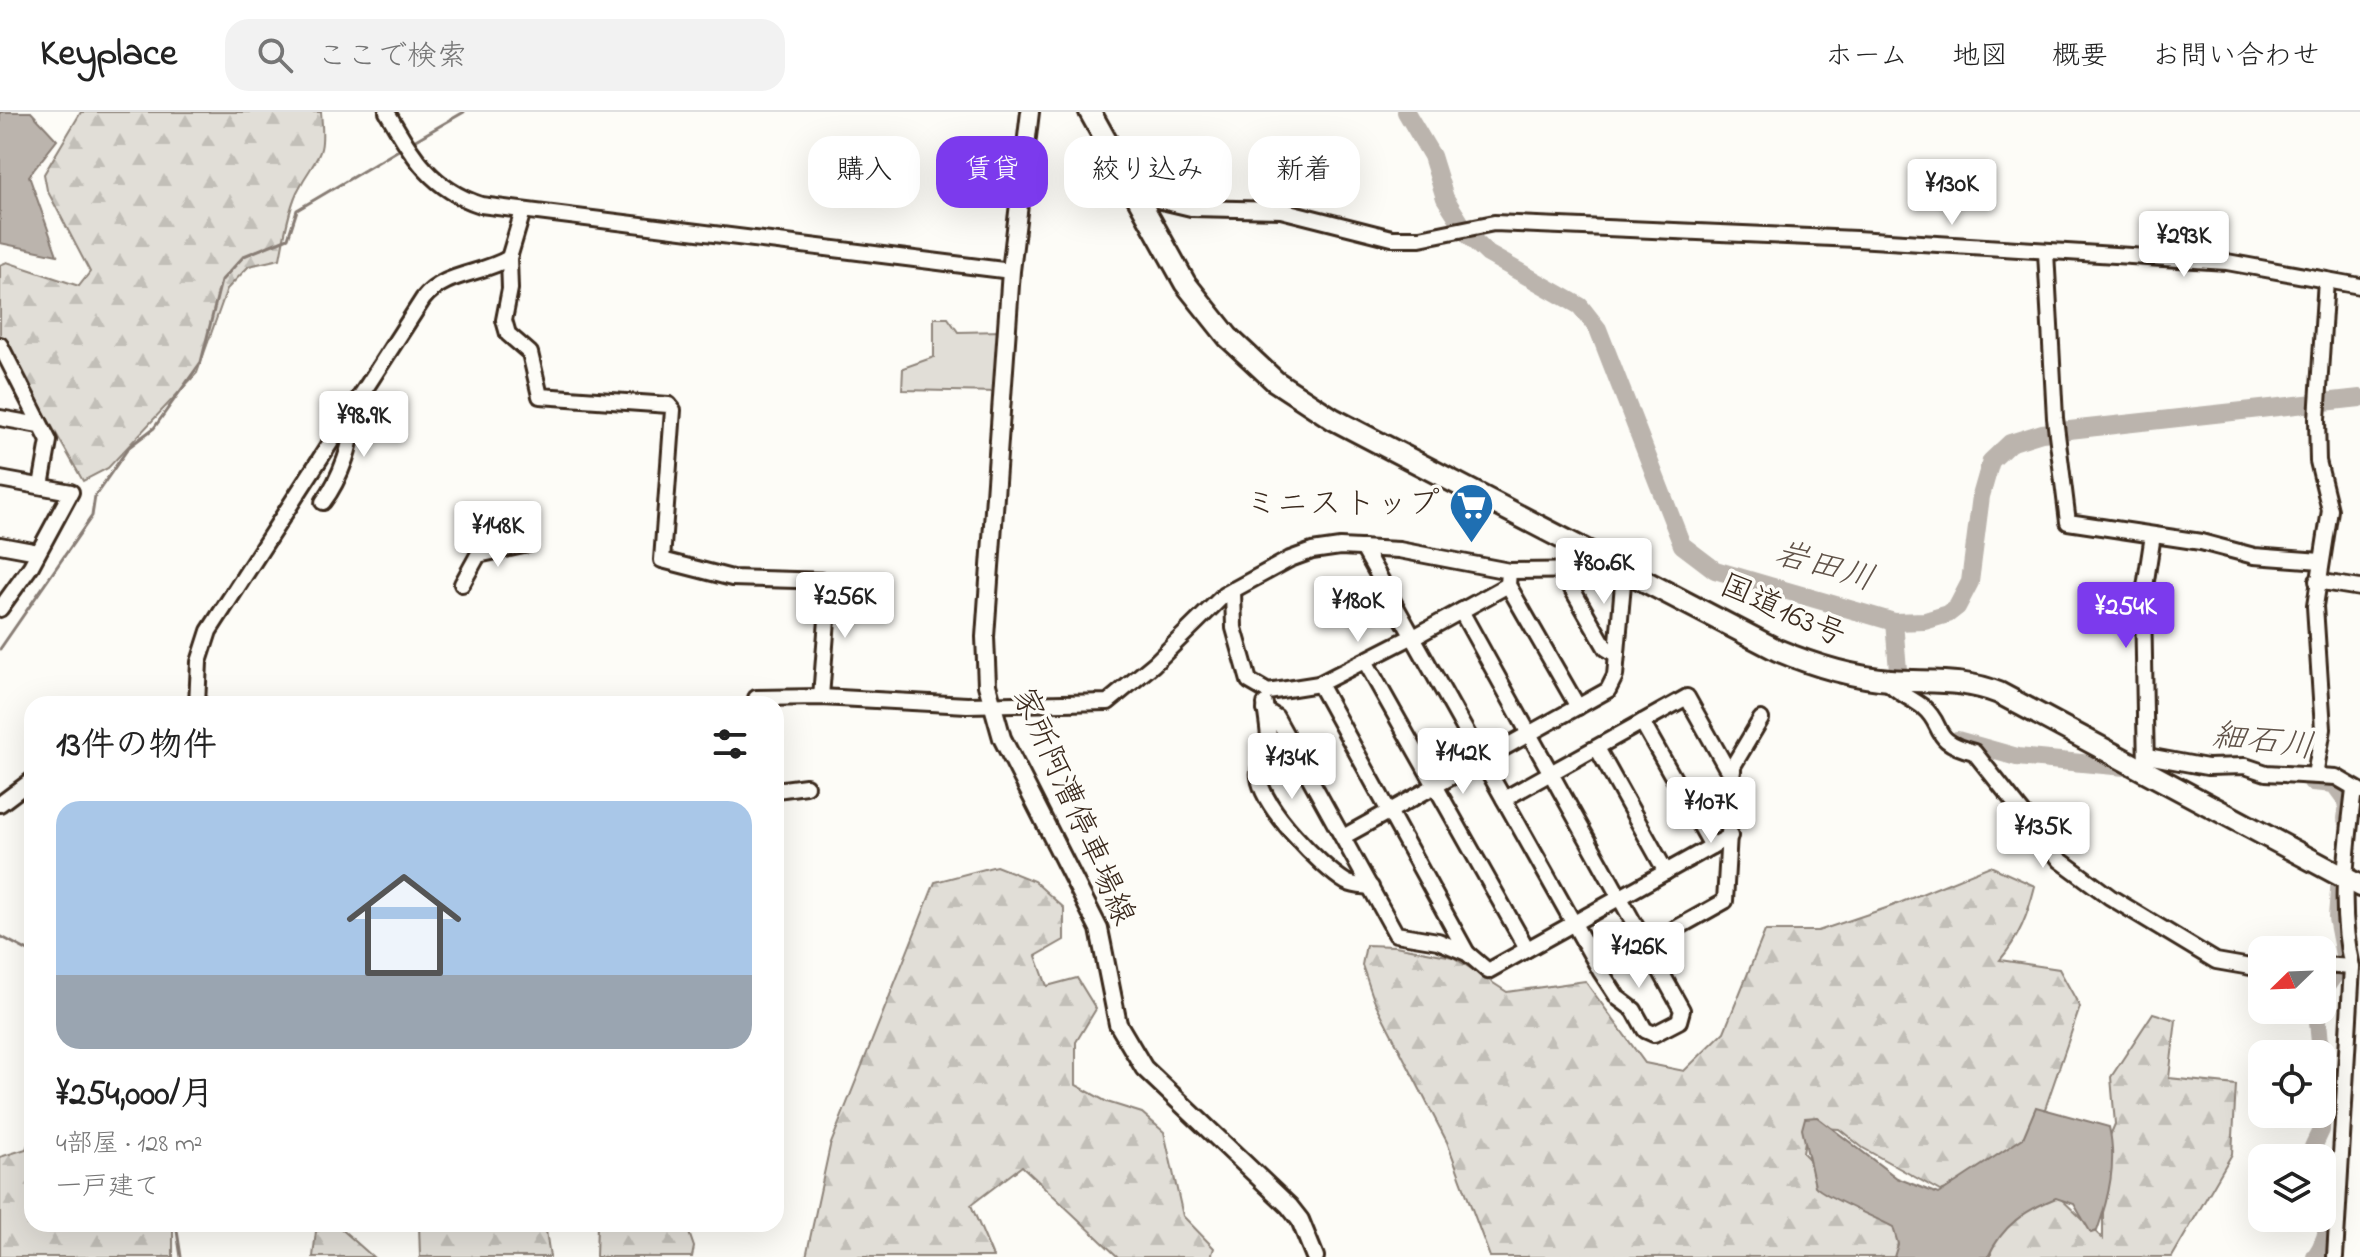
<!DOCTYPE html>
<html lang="ja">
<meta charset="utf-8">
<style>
body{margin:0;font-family:"Indie Flower","Klee One",sans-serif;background:#f2f2f2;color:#222;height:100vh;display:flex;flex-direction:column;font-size:30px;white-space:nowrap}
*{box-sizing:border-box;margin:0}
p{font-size:26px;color:#767676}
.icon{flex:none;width:44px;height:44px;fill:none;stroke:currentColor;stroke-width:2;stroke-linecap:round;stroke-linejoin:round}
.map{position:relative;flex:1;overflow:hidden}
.panel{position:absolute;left:24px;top:584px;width:760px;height:536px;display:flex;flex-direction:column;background:#fff;border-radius:24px;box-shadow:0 8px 32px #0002}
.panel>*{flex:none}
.guide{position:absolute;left:808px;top:24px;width:760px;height:72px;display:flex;gap:16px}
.needle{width:52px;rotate:247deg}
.fabs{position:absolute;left:2248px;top:824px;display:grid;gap:16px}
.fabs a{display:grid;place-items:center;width:88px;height:88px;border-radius:16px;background:#fff;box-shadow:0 8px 32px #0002;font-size:40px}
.price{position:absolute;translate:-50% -68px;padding:0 18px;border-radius:8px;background:#fff;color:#222;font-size:26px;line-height:52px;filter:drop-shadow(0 2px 4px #0008)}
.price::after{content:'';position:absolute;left:50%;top:48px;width:24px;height:18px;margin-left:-12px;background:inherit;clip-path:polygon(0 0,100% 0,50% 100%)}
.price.current{background:#7c3aed;color:#fff}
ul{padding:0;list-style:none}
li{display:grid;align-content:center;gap:16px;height:424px;padding:0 32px}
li+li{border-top:2px solid #e0e0e0}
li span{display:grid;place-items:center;height:248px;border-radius:24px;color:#555}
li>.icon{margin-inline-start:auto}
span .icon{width:144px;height:144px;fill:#fffc;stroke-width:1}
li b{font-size:34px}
h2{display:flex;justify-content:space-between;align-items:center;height:96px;padding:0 32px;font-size:34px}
.pill{padding:0 28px;border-radius:24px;background:#fff;box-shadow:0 8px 32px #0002;font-size:28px;line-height:72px}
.pill.current{background:#7c3aed;color:#fff}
header{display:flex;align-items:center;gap:48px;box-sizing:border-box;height:112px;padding:0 40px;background:#fff;border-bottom:2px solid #e0e0e0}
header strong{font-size:38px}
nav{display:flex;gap:44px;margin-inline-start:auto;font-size:28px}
.search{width:560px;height:72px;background:#f2f2f2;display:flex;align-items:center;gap:20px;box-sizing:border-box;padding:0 28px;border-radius:24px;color:#767676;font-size:30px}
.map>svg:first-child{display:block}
.forest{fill:url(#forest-firs);stroke:#8e847a;stroke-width:2}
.park{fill:#e1ded7;stroke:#8e847a;stroke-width:2}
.water{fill:#bbb4ad;stroke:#887d74;stroke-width:2}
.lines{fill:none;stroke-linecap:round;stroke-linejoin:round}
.stream{stroke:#887d74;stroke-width:3}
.river{stroke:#bbb4ad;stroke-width:18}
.minor-casing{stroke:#3b2a1e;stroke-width:20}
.major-casing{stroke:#3b2a1e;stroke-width:22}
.highway-casing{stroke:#3b2a1e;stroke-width:26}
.minor{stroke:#fdfcf7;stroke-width:14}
.major{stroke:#fdfcf7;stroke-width:16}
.highway{stroke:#fdfcf7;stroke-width:20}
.labels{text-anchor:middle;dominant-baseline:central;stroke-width:7;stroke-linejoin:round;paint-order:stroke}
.poi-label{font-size:32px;fill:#3b2a1e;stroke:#fdfcf7;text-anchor:end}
.street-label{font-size:32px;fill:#3b2a1e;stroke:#fdfcf7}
.water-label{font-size:34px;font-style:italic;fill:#615349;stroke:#fdfcf7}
</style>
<header>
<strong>Keyplace</strong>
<div class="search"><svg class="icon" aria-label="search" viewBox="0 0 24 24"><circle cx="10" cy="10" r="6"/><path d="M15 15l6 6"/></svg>ここで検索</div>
<nav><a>ホーム</a><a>地図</a><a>概要</a><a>お問い合わせ</a></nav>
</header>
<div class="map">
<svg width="2360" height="1145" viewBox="0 0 2360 1145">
<defs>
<pattern id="forest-firs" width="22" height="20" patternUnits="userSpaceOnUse" patternTransform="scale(2)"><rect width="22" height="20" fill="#e1ded7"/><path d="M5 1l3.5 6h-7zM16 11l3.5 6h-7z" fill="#c2bfb8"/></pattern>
</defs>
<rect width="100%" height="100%" fill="#fdfcf7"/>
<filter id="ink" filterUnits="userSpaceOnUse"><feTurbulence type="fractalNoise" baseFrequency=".0125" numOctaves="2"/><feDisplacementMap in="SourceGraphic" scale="16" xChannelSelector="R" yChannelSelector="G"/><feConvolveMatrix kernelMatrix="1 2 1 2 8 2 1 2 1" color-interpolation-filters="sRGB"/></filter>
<g filter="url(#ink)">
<!-- forest -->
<g class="forest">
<path d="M81 0H321C326 51 317 40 297 80 288 100 284 126 280 147L249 154 227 177 197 261 108 356 83 369 0 223V153L7 150 79 174 90 160 47 78 44 62Z"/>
<path d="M996 754 1034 769 1064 796V828L1036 844 1047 874 1077 866 1096 897 1076 930V973L1107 990 1142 1001 1164 1020 1183 1104 1214 1136 1211 1145H1118L1022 1054 971 1093 993 1145H806L830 1034 935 770Z"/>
<path d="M1990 754 2035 774C2028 802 2019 826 2000 848L2059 857 2080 895 2035 1026 1985 1065 1940 1079 1863 1036 1839 1017 1823 1016 1806 1023 1803 1041 1838 1078 1908 1114 1902 1145H1490L1447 1030 1374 888 1362 853 1366 833 1395 834 1453 845 1507 880 1585 869 1645 951 1684 959 1724 920 1765 819H1818L1892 794Z"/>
<path d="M2153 901 2176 908 2169 966 2236 973 2232 1042 2172 1145H1991V1128L2030 1096 2057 1083 2103 1127V1040L2115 1012 2111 965Z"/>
<path d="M32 1022V1112H173V1145H0V1045L26 1037Z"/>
<path d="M419 1112H545L550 1145H420Z"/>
<path d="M597 1112H686L694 1135 692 1145H596Z"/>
<path d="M338 1114 373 1145H313L316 1119Z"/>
</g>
<!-- park -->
<path class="park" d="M934 206H948L958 220 1003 219 998 280 902 278 903 256 934 245Z"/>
<!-- water -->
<g class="water">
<path d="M0 0H31L57 28 29 64 57 143 0 131Z"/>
<path d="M2036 995 2109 1015C2117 1050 2109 1085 2097 1119L2091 1121 2074 1092 2056 1086C2024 1099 2003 1113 1988 1145H1894L1898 1132 1893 1115C1877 1106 1823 1084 1815 1074L1802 1017 1805 1006 1817 1005 1897 1066 1938 1082 2023 1026Z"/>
</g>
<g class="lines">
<!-- stream -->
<g class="stream">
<path d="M412 30 464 0"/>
<path d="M0 537 92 404 95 384 129 335 154 316 201 250 221 169 244 144 288 126 297 98 402 36"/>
<path d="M0 824 32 841"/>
<path d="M176 1112 181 1145"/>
</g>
<!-- river -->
<g class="river">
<path d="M1406 0 1432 44 1445 86 1469 124 1488 142 1580 194 1598 217 1682 433 1715 458 1894 510 1925 509 1948 502 1957 495 1970 470 1981 384 1991 349 2010 331 2042 321 2360 286"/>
<path d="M1894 510 1898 558 1909 579"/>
<path d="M1957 628 2017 645 2125 655"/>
<path d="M2312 670 2334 672 2348 691 2346 707"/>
<path d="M2322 880 2345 848 2337 806 2341 752"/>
<path d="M2317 898 2321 942"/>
<path d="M2315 1046 2313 1035 2321 1018 2322 985"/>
<path d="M2315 1145C2332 1122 2334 1086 2322 1061"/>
</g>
<defs>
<g id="minor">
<path d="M387 0C412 43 431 77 481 93L1011 159"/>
<path d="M1138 87 1145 85 1191 96 1281 98 1392 126H1420L1494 111 1856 127 2227 150 2360 174"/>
<path d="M523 99 509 146 510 177 504 208 508 222 530 241 540 284 669 293 673 298 662 448 732 466 830 469 821 585"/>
<path d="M2046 140 2055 306 2068 410 2201 430 2254 444 2321 449"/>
<path d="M0 233 49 329 41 374"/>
<path d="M0 306 39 313"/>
<path d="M0 367 71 380 31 454 0 497"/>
<path d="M323 390C336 373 361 322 347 302"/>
<path d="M0 433 38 440"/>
<path d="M1363 436 1601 860 1618 886 1634 898 1645 918 1654 922 1679 909 1682 898 1461 499"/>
<path d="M1567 458 1568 470 1606 536 1617 543"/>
<path d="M1509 459 1508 473 1578 595"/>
<path d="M2317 469 2360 476"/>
<path d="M462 472 478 443 528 432"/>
<path d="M1233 478 1234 516 1249 569 1268 580 1319 572 1413 524"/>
<path d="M1414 525 1508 473"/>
<path d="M1365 549 1527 837"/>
<path d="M1886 568C1897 581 1910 585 1923 595 1946 614 1929 629 1974 640L2060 748 2110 785 2216 849 2262 857"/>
<path d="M1319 572 1467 841"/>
<path d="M756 586 821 585 967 593 1108 590 1154 552 1224 483 1290 447 1312 439 1340 435 1399 438 1509 459 1602 458 1608 451"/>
<path d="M197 592 199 550 209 519 423 187C444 160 481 163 509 146"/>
<path d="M1265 592C1266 604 1269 617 1269 629 1268 641 1257 651 1259 665 1262 695 1321 755 1346 770 1354 774 1362 774 1371 775"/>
<path d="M1265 598 1276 605 1396 822 1438 829 1467 841 1488 859 1730 724"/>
<path d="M1642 610 1712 734"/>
<path d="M1597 636 1666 760"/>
<path d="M2147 644 2207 655 2245 654 2266 661 2336 665 2360 679"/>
<path d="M2146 659 2143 488 2153 423"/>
<path d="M2315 663 2323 617 2315 494 2330 398 2318 349 2317 307 2326 168"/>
<path d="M776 678 806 674"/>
<path d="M1504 687 1687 585 1726 655 1733 658"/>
<path d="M0 692 32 668"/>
<path d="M1343 725 1608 578 1615 564 1624 460"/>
<path d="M2322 853 2352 855"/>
<path d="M1662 861 1670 852 1675 817 1725 789 1733 654 1761 607"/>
<path d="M2335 1145 2352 855C2338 795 2347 738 2354 677"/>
</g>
<path id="major" d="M1030 0 1011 159 985 525 987 573 1002 626 1099 817 1118 912 1144 956 1289 1094 1300 1108 1315 1145"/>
<path id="highway" d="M1090 0 1185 171 1228 225 1275 269 1333 307 1777 538C1813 553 1850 565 1890 568 1928 571 1962 566 1999 581L2360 774"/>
</defs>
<!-- minor casing -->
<use href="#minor" class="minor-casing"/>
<!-- major casing -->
<use href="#major" class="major-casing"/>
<!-- highway casing -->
<use href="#highway" class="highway-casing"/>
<!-- minor -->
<use href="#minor" class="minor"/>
<!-- major -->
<use href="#major" class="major"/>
<!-- highway -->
<use href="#highway" class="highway"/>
</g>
</g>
<!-- icons -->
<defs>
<symbol id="supermarket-pin" viewBox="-11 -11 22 30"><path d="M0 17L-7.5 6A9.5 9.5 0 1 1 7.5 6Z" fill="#1f6fb2" stroke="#fdfcf7"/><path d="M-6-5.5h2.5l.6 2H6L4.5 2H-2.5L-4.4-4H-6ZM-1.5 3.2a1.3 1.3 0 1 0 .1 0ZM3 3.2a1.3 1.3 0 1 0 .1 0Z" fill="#fff"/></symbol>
</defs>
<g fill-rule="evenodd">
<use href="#supermarket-pin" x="1446" y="368" width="51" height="69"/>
</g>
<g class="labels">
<!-- poi labels -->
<g class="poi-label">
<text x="1440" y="393">ミニストップ</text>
</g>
<!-- street labels -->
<g class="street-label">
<text transform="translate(1782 500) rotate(24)">国道163号</text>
<text transform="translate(1072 695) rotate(66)">家所阿漕停車場線</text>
</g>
<!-- water labels -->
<g class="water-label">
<text transform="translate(1824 456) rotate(16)">岩田川</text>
<text transform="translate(2263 631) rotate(7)">細石川</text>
</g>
</g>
</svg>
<div class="fabs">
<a><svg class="needle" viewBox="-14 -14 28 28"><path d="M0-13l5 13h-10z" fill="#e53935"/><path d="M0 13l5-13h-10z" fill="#767676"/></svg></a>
<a><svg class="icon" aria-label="locate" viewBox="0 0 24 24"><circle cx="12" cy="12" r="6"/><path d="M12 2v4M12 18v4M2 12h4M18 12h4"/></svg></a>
<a><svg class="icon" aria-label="layers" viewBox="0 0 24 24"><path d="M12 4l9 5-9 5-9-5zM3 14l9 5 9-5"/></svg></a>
</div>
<b class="price" style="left:1952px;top:115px">¥130K</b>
<b class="price" style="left:2184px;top:167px">¥293K</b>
<b class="price" style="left:364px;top:347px">¥98.9K</b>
<b class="price" style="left:498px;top:457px">¥148K</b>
<b class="price" style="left:1604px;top:494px">¥80.6K</b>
<b class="price" style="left:845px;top:528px">¥256K</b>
<b class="price" style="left:1358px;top:532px">¥180K</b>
<b class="price current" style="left:2126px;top:538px">¥254K</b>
<b class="price" style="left:1463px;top:684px">¥142K</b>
<b class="price" style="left:1292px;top:689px">¥134K</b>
<b class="price" style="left:1711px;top:733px">¥107K</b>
<b class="price" style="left:2043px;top:758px">¥135K</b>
<b class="price" style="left:1639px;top:878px">¥126K</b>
<div class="guide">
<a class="pill">購入</a>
<a class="pill current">賃貸</a>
<a class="pill">絞り込み</a>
<a class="pill">新着</a>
</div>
<section class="panel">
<h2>13件の物件<svg class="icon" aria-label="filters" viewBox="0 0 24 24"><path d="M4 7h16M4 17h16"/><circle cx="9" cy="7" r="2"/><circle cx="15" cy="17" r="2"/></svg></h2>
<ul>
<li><span style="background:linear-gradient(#a9c7e8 70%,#9aa5b1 0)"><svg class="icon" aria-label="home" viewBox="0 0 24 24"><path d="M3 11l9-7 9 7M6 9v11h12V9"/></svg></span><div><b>¥254,000/月</b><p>4部屋 · 128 m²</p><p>一戸建て</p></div></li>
</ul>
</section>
</div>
